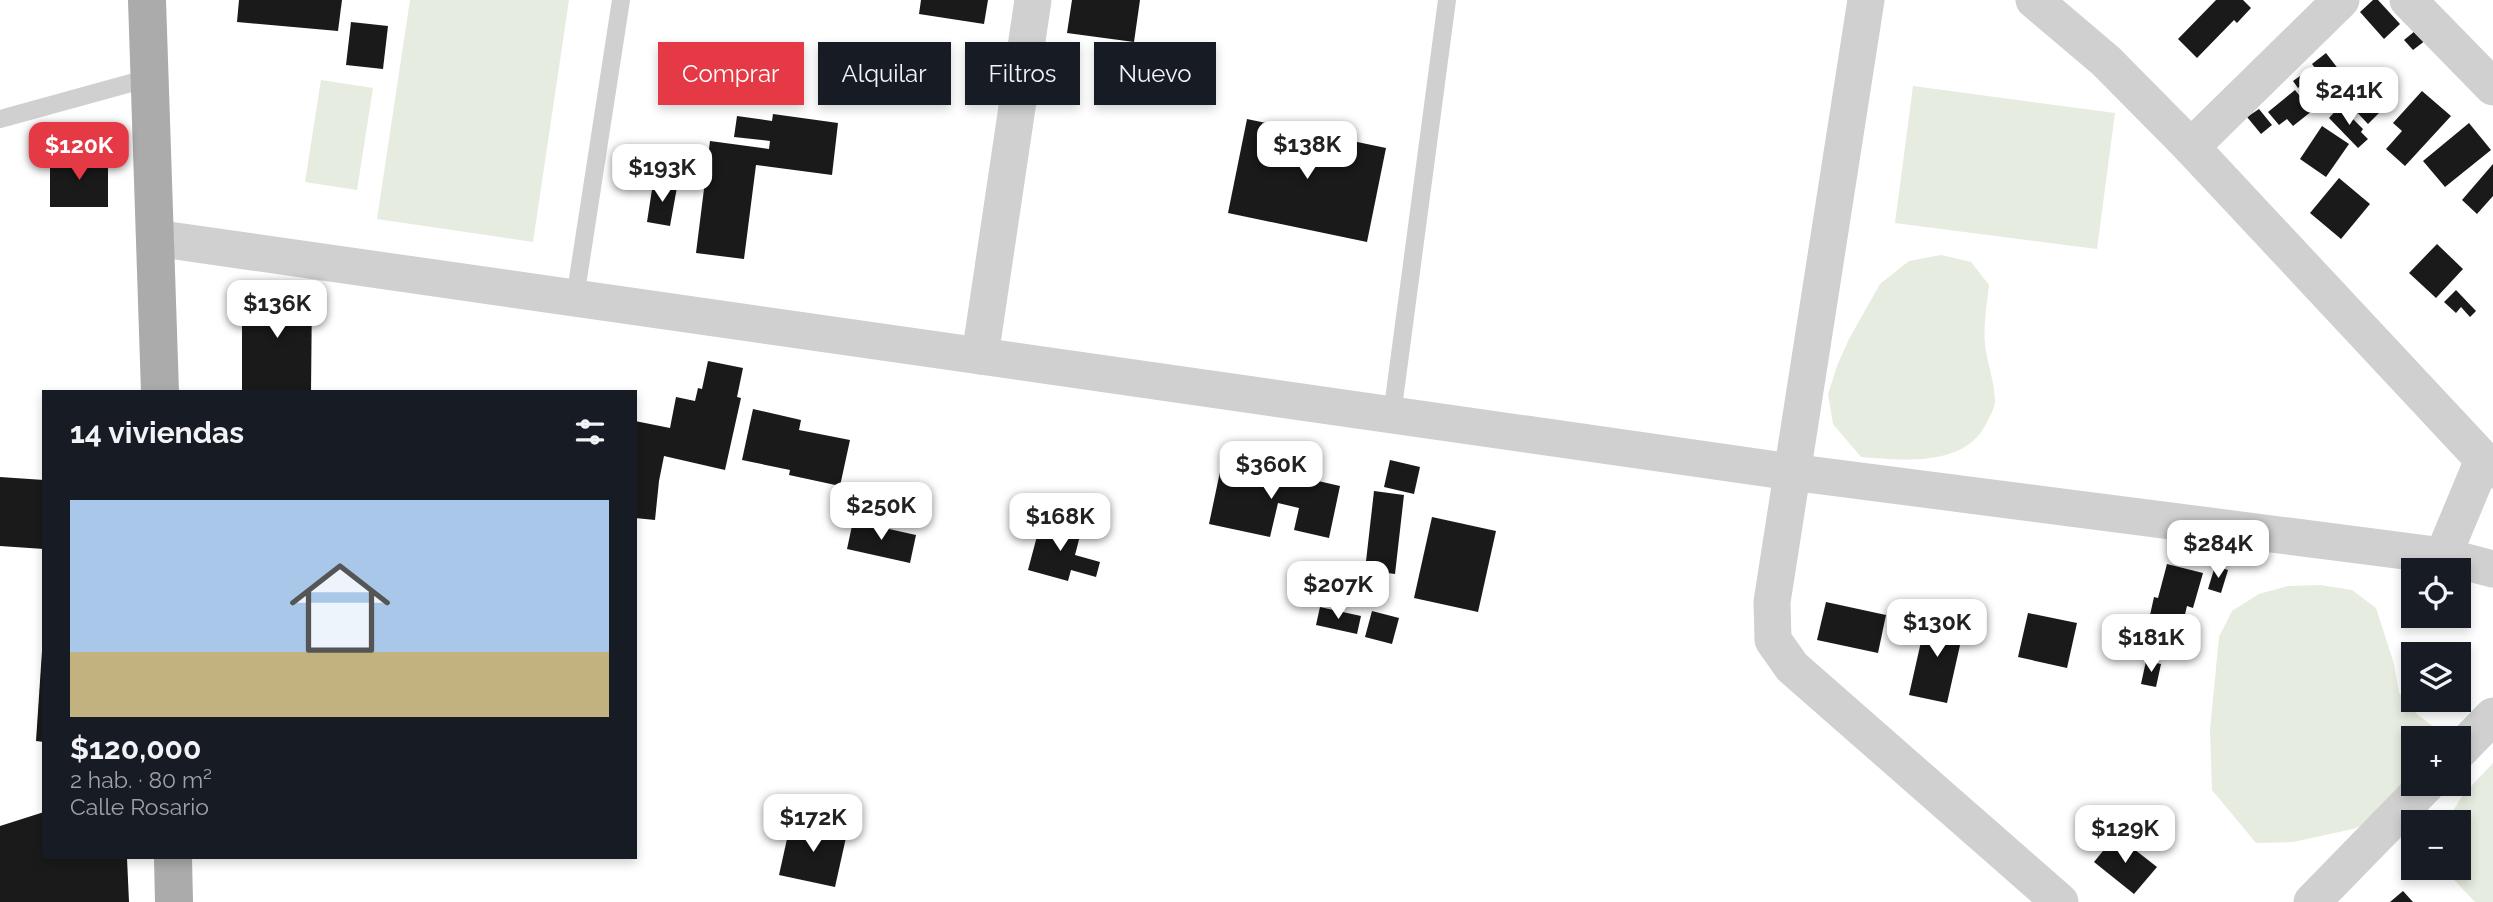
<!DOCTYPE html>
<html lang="es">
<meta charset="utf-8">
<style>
body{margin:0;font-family:Raleway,sans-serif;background:#242831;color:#f1f3f6;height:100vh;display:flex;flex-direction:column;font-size:26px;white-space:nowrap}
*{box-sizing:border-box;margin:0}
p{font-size:23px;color:#9ea1a6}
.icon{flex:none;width:38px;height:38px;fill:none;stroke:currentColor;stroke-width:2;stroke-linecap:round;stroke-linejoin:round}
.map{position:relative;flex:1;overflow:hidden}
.details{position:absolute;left:42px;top:390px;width:595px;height:469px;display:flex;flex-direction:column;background:#171b24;border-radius:0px;box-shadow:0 4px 10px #0003}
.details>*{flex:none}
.guide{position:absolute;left:658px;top:42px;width:665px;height:63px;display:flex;gap:14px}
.fabs{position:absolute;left:2401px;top:558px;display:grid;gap:14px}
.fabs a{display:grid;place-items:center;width:70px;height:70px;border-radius:0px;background:#171b24;box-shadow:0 4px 10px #0003;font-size:35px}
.price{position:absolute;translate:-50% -60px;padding:0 16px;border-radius:14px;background:#fff;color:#222;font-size:23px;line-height:46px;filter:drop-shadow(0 2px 4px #0008)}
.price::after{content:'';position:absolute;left:50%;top:42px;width:21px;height:16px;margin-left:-10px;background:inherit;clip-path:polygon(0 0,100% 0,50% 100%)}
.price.selected{background:#e63946;color:#fff}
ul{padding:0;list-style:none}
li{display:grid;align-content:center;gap:14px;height:371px;padding:0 28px}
li span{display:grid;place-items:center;height:217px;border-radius:0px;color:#555}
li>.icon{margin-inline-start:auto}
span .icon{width:126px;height:126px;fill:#fffc;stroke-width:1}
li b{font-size:30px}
h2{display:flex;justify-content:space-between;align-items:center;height:84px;padding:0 28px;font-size:30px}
.tag{padding:0 24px;border-radius:0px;background:#171b24;box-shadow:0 4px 10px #0003;font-size:24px;line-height:63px}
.tag.selected{background:#e63946;color:#fff}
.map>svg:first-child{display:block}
.green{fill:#e6ecdf}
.building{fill:#1a1a1a}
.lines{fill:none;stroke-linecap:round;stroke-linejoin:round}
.service{stroke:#d0d0d0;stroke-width:18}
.minor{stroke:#d0d0d0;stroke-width:37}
.primary{stroke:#ababab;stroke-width:38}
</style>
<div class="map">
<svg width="2493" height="902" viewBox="0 0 2493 902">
<rect width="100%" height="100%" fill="#fff"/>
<!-- green -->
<g class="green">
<path d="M410 0H569L533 242 377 219Z"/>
<path d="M321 80 373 88 357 190 305 182Z"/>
<path d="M1913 86 2115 113 2097 249 1895 223Z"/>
<path d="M1941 255 1971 262 1989 285C1987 304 1983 325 1985 344 1987 364 1995 382 1995 402 1994 409 1990 416 1987 422 1966 468 1902 460 1861 457L1833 424 1828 394 1837 366 1849 339 1880 284 1909 261Z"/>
<path d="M2320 585 2352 590 2376 608 2394 664 2399 693 2417 714 2440 732 2443 738H2413L2411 806 2353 829 2293 842 2256 843 2212 790 2210 730 2219 637 2232 611 2259 594 2288 586Z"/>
<path d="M2493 763V902H2475L2443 868H2459V822H2446L2463 795Z"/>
</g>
<!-- building -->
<g class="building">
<path d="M239 0H342L338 31 237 22Z"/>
<path d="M921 0H988L984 24 919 14Z"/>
<path d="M1072 0H1140L1134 42 1067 33Z"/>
<path d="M2216 0H2243L2251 8 2237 23 2234 20 2197 58 2178 39Z"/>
<path d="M2373 0H2378L2400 24 2384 39 2360 12Z"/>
<path d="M351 22 388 26 383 69 346 65Z"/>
<path d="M2421 26 2430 37 2413 50 2404 40Z"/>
<path d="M2326 53 2339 70 2325 81 2312 64Z"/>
<path d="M2307 71 2326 95 2319 99 2305 82 2298 88 2293 81Z"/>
<path d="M2295 90 2312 111 2293 126 2287 119 2279 125 2268 112Z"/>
<path d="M2422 91 2451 116 2405 166 2386 149 2402 131 2393 123Z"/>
<path d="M2364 98 2379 113 2368 124 2353 108Z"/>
<path d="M2340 106 2363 129 2361 132 2368 139 2358 148 2329 118Z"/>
<path d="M2259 109 2272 125 2261 134 2247 117Z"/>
<path d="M773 114 838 123 832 175 756 165 744 259 696 253 710 141 769 149 770 141 734 137 737 116 772 121Z"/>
<path d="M1247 119 1386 148 1367 242 1228 213Z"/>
<path d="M2469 123 2491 150 2445 187 2423 161Z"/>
<path d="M2322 126 2349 144 2326 177 2300 159Z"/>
<rect x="50" y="156" width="58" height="51"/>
<path d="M2493 164V196L2477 214 2462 200Z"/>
<path d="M2339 178 2370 204 2341 239 2310 213Z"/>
<path d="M653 183 677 187 670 226 647 222Z"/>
<path d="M2437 244 2463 269 2436 298 2409 273Z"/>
<path d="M242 288 312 289 311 392H242Z"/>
<path d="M2456 290 2476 311 2470 317 2461 307 2456 313 2444 302Z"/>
<path d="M708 361 743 368 737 397 741 398 725 470 664 456 659 481 655 520 635 518V421L670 428 676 397 695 401 698 388 702 389Z"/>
<path d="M753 409 801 420 799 430 850 440 840 486 789 475 790 470 742 460Z"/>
<path d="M1390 460 1420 467 1414 494 1384 487Z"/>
<path d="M1243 462 1285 471 1283 480 1304 484 1305 478 1340 486 1329 538 1294 530 1299 508 1278 503 1270 537 1209 524 1221 467 1241 471Z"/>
<path d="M0 477 44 480V549L0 546Z"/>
<path d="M1374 491 1404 495 1395 574 1365 570Z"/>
<path d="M1432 517 1496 531 1478 612 1414 598Z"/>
<path d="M853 521 916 535 910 563 847 549Z"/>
<path d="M1041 521 1081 532 1075 555 1100 562 1096 577 1071 570 1068 581 1028 570Z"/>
<path d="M2167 564 2203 573 2193 608 2187 606 2181 631 2148 624 2154 597 2158 598Z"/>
<path d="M2215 566 2228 570 2221 593 2208 589Z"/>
<path d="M1826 602 1886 615 1878 653 1817 640Z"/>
<path d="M1320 607 1361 616 1357 634 1316 625Z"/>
<path d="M1372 611 1399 618 1392 644 1365 637Z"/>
<path d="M2028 613 2077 623 2067 668 2018 657Z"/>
<path d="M1927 615 1965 623 1947 703 1909 695Z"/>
<path d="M42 651H44V742L36 741Z"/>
<path d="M2146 661 2161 664 2156 687 2141 684Z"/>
<path d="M44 812V858H127L129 902H0V826Z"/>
<path d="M791 821 847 833 835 887 779 875Z"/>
<path d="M2116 835 2157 867 2134 894 2094 862Z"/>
<path d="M2403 891 2413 902H2390Z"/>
</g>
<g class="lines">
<!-- service -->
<g class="service">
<path d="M0 119 149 78"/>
<path d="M575 298 621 0"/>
<path d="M1392 415 1447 0"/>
</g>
<!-- minor -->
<g class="minor">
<path d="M1866 0 1772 602 1773 640 1792 667 2060 902"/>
<path d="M2034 0 2106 61 2191 147 2493 470"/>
<path d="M2408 0 2493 87"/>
<path d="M2191 147 2341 0"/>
<path d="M155 238 1791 472 2443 556 2493 569"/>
<path d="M980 356 1033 0"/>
<path d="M2443 556 2483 460"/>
<path d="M2459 751 2493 716"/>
<path d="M2312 902 2427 784"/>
</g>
<!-- primary -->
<g class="primary">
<path d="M147 0 160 392"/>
<path d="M173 858 174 902"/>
</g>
</g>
</svg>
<div class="fabs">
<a><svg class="icon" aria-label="locate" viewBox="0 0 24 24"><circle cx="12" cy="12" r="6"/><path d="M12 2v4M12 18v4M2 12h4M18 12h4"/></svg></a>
<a><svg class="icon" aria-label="layers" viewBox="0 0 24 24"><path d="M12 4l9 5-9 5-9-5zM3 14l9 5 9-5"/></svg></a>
<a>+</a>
<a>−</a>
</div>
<b class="price" style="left:2349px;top:127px">$241K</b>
<b class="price" style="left:1307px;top:181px">$138K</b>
<b class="price selected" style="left:79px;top:182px">$120K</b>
<b class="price" style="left:662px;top:204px">$193K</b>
<b class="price" style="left:277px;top:340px">$136K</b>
<b class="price" style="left:1271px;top:501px">$360K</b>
<b class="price" style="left:881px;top:542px">$250K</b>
<b class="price" style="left:1060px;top:553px">$168K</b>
<b class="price" style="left:2218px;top:580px">$284K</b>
<b class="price" style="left:1338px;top:621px">$207K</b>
<b class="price" style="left:1937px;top:659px">$130K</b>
<b class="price" style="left:2151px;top:674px">$181K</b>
<b class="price" style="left:813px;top:854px">$172K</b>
<b class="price" style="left:2125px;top:865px">$129K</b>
<div class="guide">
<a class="tag selected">Comprar</a>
<a class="tag">Alquilar</a>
<a class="tag">Filtros</a>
<a class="tag">Nuevo</a>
</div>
<section class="details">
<h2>14 viviendas<svg class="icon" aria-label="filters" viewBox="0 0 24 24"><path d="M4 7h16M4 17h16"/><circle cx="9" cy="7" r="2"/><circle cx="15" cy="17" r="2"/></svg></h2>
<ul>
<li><span style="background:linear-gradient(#a9c7e8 70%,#c2b280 0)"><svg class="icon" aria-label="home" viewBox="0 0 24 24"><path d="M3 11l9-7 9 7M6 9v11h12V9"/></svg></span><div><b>$120,000</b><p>2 hab. · 80 m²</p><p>Calle Rosario</p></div></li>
</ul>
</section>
</div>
